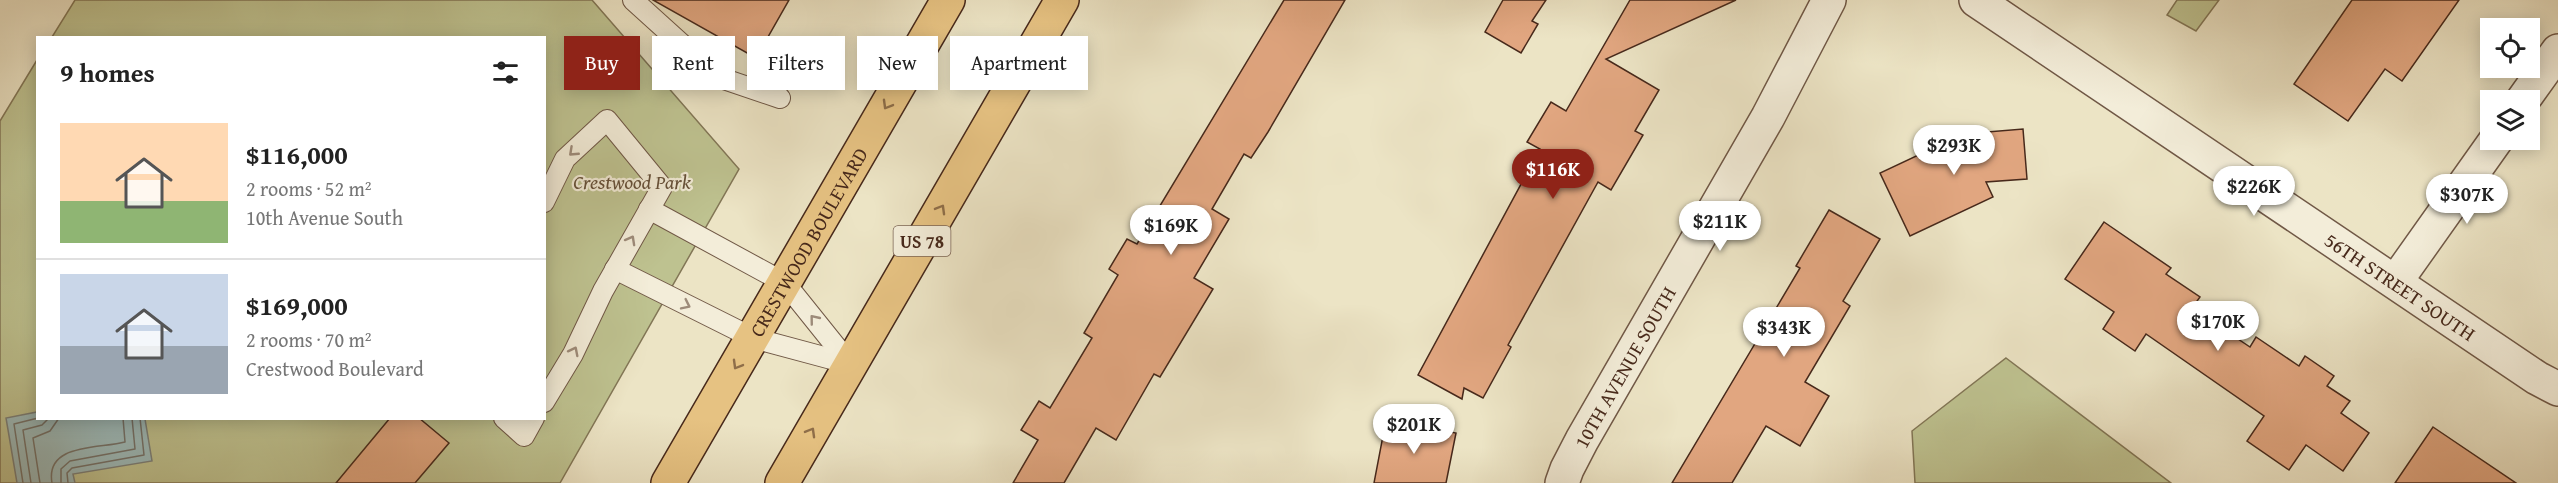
<!DOCTYPE html>
<meta charset="utf-8">
<style>
body{margin:0;font-family:"Gentium Book Plus",serif;background:#f6f6f6;color:#222;height:100vh;display:flex;flex-direction:column;font-size:22px;white-space:nowrap}
*{box-sizing:border-box;margin:0}
p{font-size:20px;color:#767676}
.icon{flex:none;width:33px;height:33px;fill:none;stroke:currentColor;stroke-width:2;stroke-linecap:round;stroke-linejoin:round}
.map{position:relative;flex:1;overflow:hidden}
.panel{position:absolute;left:36px;top:36px;width:510px;height:384px;display:flex;flex-direction:column;background:#fff;border-radius:0px;box-shadow:0 3px 15px #0003}
.panel>*{flex:none}
.guide{position:absolute;left:564px;top:36px;width:570px;height:54px;display:flex;gap:12px}
.tools{position:absolute;left:2480px;top:18px;display:grid;gap:12px}
.tools a{display:grid;place-items:center;width:60px;height:60px;border-radius:0px;background:#fff;box-shadow:0 3px 15px #0003;font-size:30px}
.price{position:absolute;translate:-50% -51px;padding:0 14px;border-radius:21px;background:#fff;color:#222;font-size:20px;line-height:39px;filter:drop-shadow(0 2px 3px #0008)}
.price::after{content:'';position:absolute;left:50%;top:36px;width:18px;height:14px;margin-left:-9px;background:inherit;clip-path:polygon(0 0,100% 0,50% 100%)}
.price.on{background:#8f2418;color:#fff}
ul{padding:0;list-style:none}
li{display:flex;align-items:center;gap:18px;height:150px;padding:0 24px}
li+li{border-top:2px solid #e0e0e0}
li span{display:grid;place-items:center;flex:none;width:168px;height:120px;border-radius:0px;color:#555}
li>.icon{margin-inline-start:auto}
span .icon{width:72px;height:72px;fill:#fffc;stroke-width:1}
li b{font-size:26px}
h2{display:flex;justify-content:space-between;align-items:center;height:72px;padding:0 24px;font-size:26px}
.tag{padding:0 21px;border-radius:0px;background:#fff;box-shadow:0 3px 15px #0003;font-size:21px;line-height:54px}
.tag.on{background:#8f2418;color:#fff}
.map>svg:first-child{display:block}
.green{fill:#bec290;stroke:#827656;stroke-width:1.5}
.water{fill:#9cbcbd;stroke:#7a817c;stroke-width:1.5}
.lines{fill:none;stroke-linecap:round;stroke-linejoin:round}
.shore{stroke:#72726c;stroke-width:1.5}
.building{fill:#e1a680;stroke:#47291b;stroke-width:1.5}
.service-casing{stroke:#705846;stroke-width:22}
.minor-casing{stroke:#705846;stroke-width:36}
.primary-casing{stroke:#47291b;stroke-width:36}
.service{stroke:#f3edd9;stroke-width:20}
.minor{stroke:#f3edd9;stroke-width:33}
.primary{stroke:#e6c282;stroke-width:33}
.oneway{stroke:#8f6e49}
.oneway2{stroke:#9d8b7a}
.labels{text-anchor:middle;dominant-baseline:central;stroke-width:4.5;stroke-linejoin:round;paint-order:stroke}
.shield{fill:#f3edd9;stroke:#7b6454;stroke-width:1.5}
.shield-label{font-size:18px;font-weight:bold;fill:#47291b}
.park-label{font-size:20px;font-style:italic;fill:#654f38;stroke:#f3edd9}
.street-label{font-size:20px;fill:#47291b;stroke:#f3edd9}
</style>
<div class="map">
<svg width="2558" height="483" viewBox="0 0 2558 483">
<rect width="100%" height="100%" fill="#ece4c5"/>
<filter id="stains"><feTurbulence type="fractalNoise" baseFrequency=".00333" numOctaves="4"/><feColorMatrix values="0 0 0 0 .2 0 0 0 0 .09 0 0 0 0 .02 0 0 0 .5 -.17"/></filter>
<radialGradient id="worn" r=".72"><stop offset=".6" stop-color="#630" stop-opacity="0"/><stop offset="1" stop-color="#630" stop-opacity=".3"/></radialGradient>
<!-- green -->
<g class="green">
<path d="M75 0H592L739 169 560 483H0V121L37 60 38 418H544V38L52 37Z"/>
<path d="M2177 0H2219L2196 31 2167 15Z"/>
<path d="M2006 358 2171 483H1915L1912 431Z"/>
</g>
<!-- water -->
<path class="water" d="M37 412 38 418 145 419 152 461 73 474 75 483H17L6 418Z"/>
<g class="lines">
<!-- shore -->
<g class="shore">
<path d="M23 483 14 424 38 418"/>
<path d="M31 483 23 430 42 425 49 418"/>
<path d="M40 483 33 438 50 431 59 418"/>
<path d="M52 483C45 443 99 449 125 442L123 418"/>
<path d="M61 483V469L70 461 135 449 132 418"/>
<path d="M68 483 67 473 72 468 144 455 140 418"/>
</g>
</g>
<!-- building -->
<g class="building">
<path d="M653 0H789L756 58Z"/>
<path d="M1284 0H1345L1268 132 1251 158 1244 154 1212 209 1229 219 1194 278 1213 289 1160 377 1154 374 1116 440 1096 428 1064 483H1013L1038 440 1021 430 1039 401 1050 408 1092 338 1084 333 1118 275 1109 269 1127 239 1137 244Z"/>
<path d="M1503 0H1546L1532 21 1538 24 1521 53 1485 32Z"/>
<path d="M1630 0H1736L1606 59 1659 90 1635 131 1643 135 1611 190 1598 182 1508 345 1511 347 1483 398 1464 388 1462 399 1418 375 1540 149 1527 142 1551 102 1566 111Z"/>
<path d="M2352 0H2459L2402 81 2385 69 2348 121 2294 84Z"/>
<path d="M2023 129 2027 179 1986 182 1993 197 1910 236 1880 173 1963 134Z"/>
<path d="M1829 210 1880 239 1843 301 1850 306 1805 382 1829 396 1800 446 1766 426 1732 483H1672L1800 268 1796 266Z"/>
<path d="M2104 222 2171 268 2166 274 2200 297 2192 308 2250 347 2256 337 2299 366 2305 356 2334 376 2327 386 2350 401 2341 413 2369 433 2343 471 2306 445 2289 470 2247 441 2264 416 2146 334 2135 351 2103 329 2114 312 2065 279Z"/>
<path d="M390 418H419L449 443 415 483H336Z"/>
<path d="M1386 420 1456 433 1446 483H1374Z"/>
<path d="M2433 427 2516 483H2395Z"/>
</g>
<g class="lines">
<defs>
<g id="service">
<path d="M633 0 718 77 780 98"/>
<path d="M544 202 565 159 607 120 662 187 603 291 573 354 544 402"/>
<path d="M649 209 785 283 850 364"/>
<path d="M615 269 753 338 850 364"/>
<path d="M504 418 524 436 534 418"/>
</g>
<g id="minor">
<path id="s1" d="M1976 0 2537 378 2558 389"/>
<path d="M2523 100 2558 51"/>
<path d="M2396 281 2496 140"/>
<path id="s2" d="M1562 483 1567 469 1582 440 1768 117 1829 0"/>
</g>
<g id="primary">
<path id="s3" d="M668 483 948 0"/>
<path d="M782 483 1062 0"/>
</g>
</defs>
<!-- service casing -->
<use href="#service" class="service-casing"/>
<!-- minor casing -->
<use href="#minor" class="minor-casing"/>
<!-- primary casing -->
<use href="#primary" class="primary-casing"/>
<!-- service -->
<use href="#service" class="service"/>
<!-- minor -->
<use href="#minor" class="minor"/>
<!-- primary -->
<use href="#primary" class="primary"/>
</g>
<!-- one-way arrows -->
<defs><path id="oneway-chevron" d="M-2-3.5L2.5 0L-2 3.5" fill="none" stroke-width="1.6" stroke-linecap="round" stroke-linejoin="round" transform="scale(1.5)"/></defs>
<g class="oneway">
<use href="#oneway-chevron" transform="translate(887 105) rotate(120)"/>
<use href="#oneway-chevron" transform="translate(941 209) rotate(-60)"/>
<use href="#oneway-chevron" transform="translate(737 365) rotate(120)"/>
<use href="#oneway-chevron" transform="translate(811 432) rotate(-60)"/>
</g>
<g class="oneway2">
<use href="#oneway-chevron" transform="translate(573 152) rotate(137)"/>
<use href="#oneway-chevron" transform="translate(631 240) rotate(-61)"/>
<use href="#oneway-chevron" transform="translate(686 305) rotate(26)"/>
<use href="#oneway-chevron" transform="translate(814 319) rotate(-129)"/>
<use href="#oneway-chevron" transform="translate(574 351) rotate(-63)"/>
</g>
<g class="labels">
<!-- shield labels -->
<rect class="shield" x="893.5" y="226" width="57" height="30" rx="4.5"/>
<g class="shield-label">
<text x="922" y="241">US 78</text>
</g>
<!-- park labels -->
<g class="park-label">
<text x="632" y="181">Crestwood Park</text>
</g>
<!-- street labels -->
<g class="street-label">
<text stroke="none"><textPath href="#s3" startOffset="279">CRESTWOOD BOULEVARD</textPath></text>
<text stroke="none"><textPath href="#s1" startOffset="512">56TH STREET SOUTH</textPath></text>
<text stroke="none"><textPath href="#s2" startOffset="132">10TH AVENUE SOUTH</textPath></text>
</g>
</g>
<rect width="100%" height="100%" filter="url(#stains)"/>
<rect width="100%" height="100%" fill="url(#worn)"/>
</svg>
<div class="tools">
<a><svg class="icon" aria-label="locate" viewBox="0 0 24 24"><circle cx="12" cy="12" r="6"/><path d="M12 2v4M12 18v4M2 12h4M18 12h4"/></svg></a>
<a><svg class="icon" aria-label="layers" viewBox="0 0 24 24"><path d="M12 4l9 5-9 5-9-5zM3 14l9 5 9-5"/></svg></a>
</div>
<b class="price" style="left:1954px;top:176px">$293K</b>
<b class="price on" style="left:1553px;top:200px">$116K</b>
<b class="price" style="left:2254px;top:217px">$226K</b>
<b class="price" style="left:2467px;top:225px">$307K</b>
<b class="price" style="left:1720px;top:252px">$211K</b>
<b class="price" style="left:1171px;top:256px">$169K</b>
<b class="price" style="left:2218px;top:352px">$170K</b>
<b class="price" style="left:1784px;top:358px">$343K</b>
<b class="price" style="left:1414px;top:455px">$201K</b>
<div class="guide">
<a class="tag on">Buy</a>
<a class="tag">Rent</a>
<a class="tag">Filters</a>
<a class="tag">New</a>
<a class="tag">Apartment</a>
</div>
<section class="panel">
<h2>9 homes<svg class="icon" aria-label="filters" viewBox="0 0 24 24"><path d="M4 7h16M4 17h16"/><circle cx="9" cy="7" r="2"/><circle cx="15" cy="17" r="2"/></svg></h2>
<ul>
<li><span style="background:linear-gradient(#ffd9b3 65%,#8fb573 0)"><svg class="icon" aria-label="home" viewBox="0 0 24 24"><path d="M3 11l9-7 9 7M6 9v11h12V9"/></svg></span><div><b>$116,000</b><p>2 rooms · 52 m²</p><p>10th Avenue South</p></div></li>
<li><span style="background:linear-gradient(#c9d6e8 60%,#9aa5b1 0)"><svg class="icon" aria-label="home" viewBox="0 0 24 24"><path d="M3 11l9-7 9 7M6 9v11h12V9"/></svg></span><div><b>$169,000</b><p>2 rooms · 70 m²</p><p>Crestwood Boulevard</p></div></li>
</ul>
</section>
</div>
